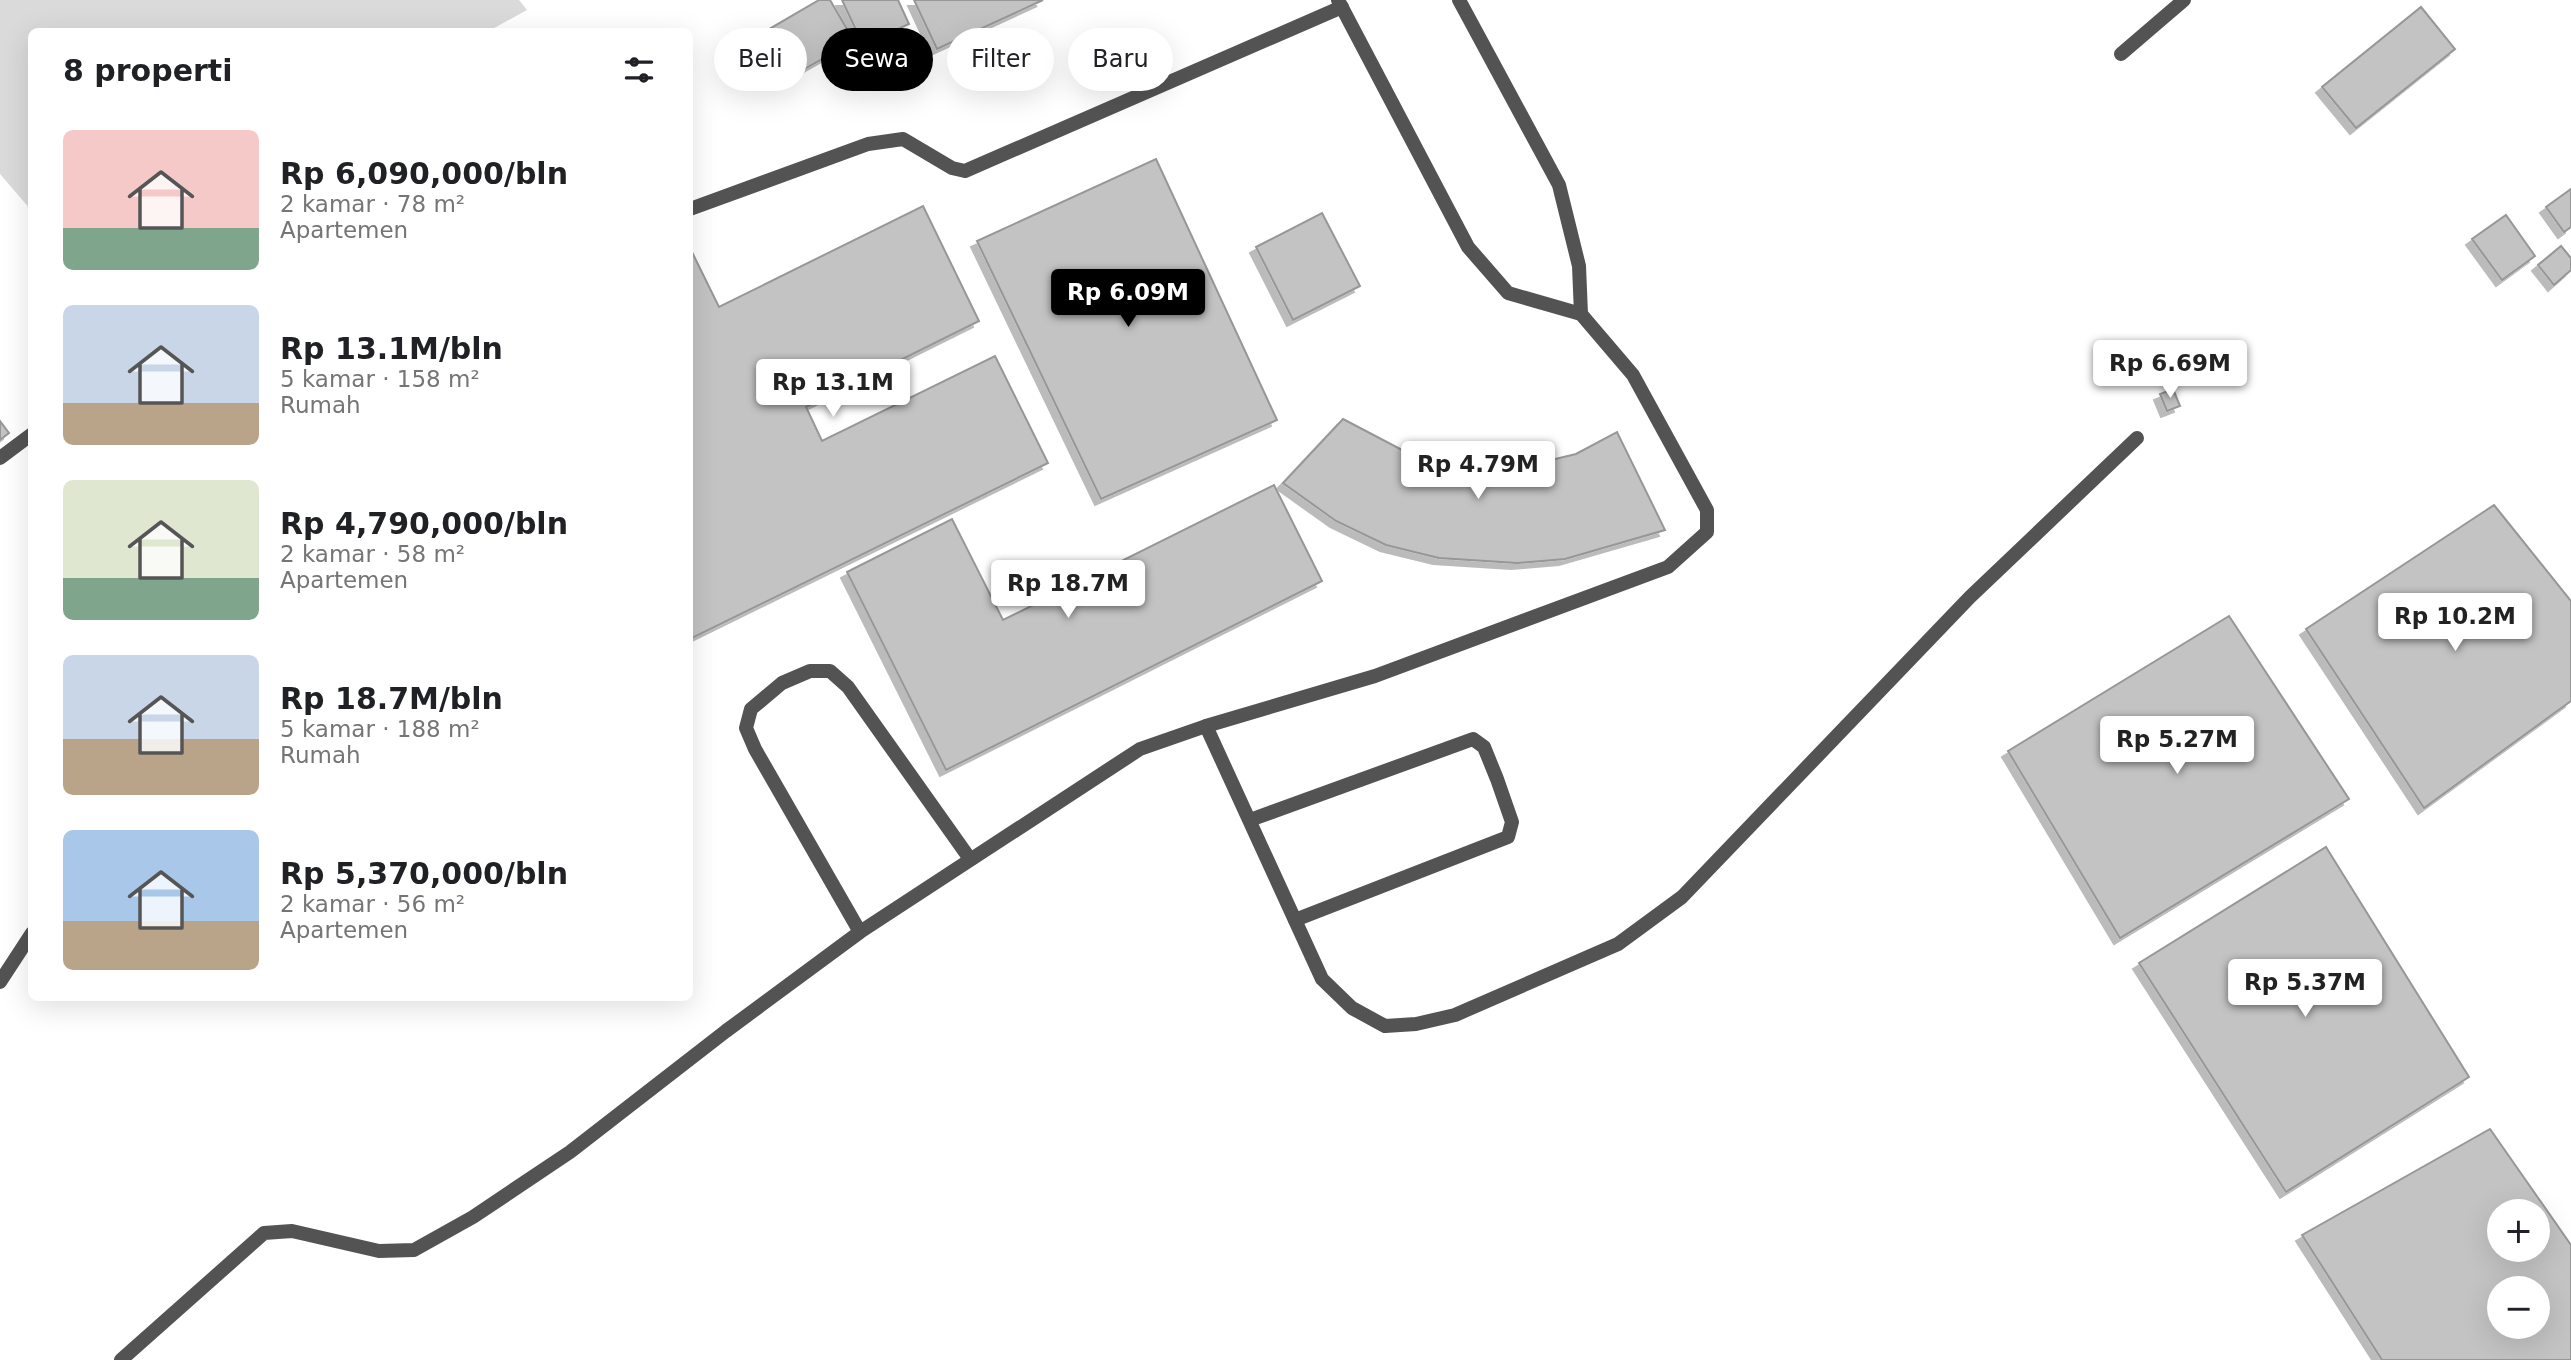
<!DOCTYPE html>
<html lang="id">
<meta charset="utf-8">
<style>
body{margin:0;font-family:"DejaVu Sans",sans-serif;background:#f2f2f2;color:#202124;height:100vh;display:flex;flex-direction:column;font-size:26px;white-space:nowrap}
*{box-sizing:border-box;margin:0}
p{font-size:23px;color:#757577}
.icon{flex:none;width:38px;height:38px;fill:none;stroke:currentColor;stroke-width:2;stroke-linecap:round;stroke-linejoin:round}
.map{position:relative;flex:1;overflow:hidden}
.sheet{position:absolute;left:28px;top:28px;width:665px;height:973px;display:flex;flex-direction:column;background:#fff;border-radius:10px;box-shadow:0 7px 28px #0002}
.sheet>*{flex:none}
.hud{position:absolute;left:714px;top:28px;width:665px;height:63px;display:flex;gap:14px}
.tools{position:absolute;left:2487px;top:1199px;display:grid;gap:14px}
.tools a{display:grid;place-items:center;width:63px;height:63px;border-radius:50%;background:#fff;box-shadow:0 7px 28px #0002;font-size:35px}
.price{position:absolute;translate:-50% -60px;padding:0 16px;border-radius:7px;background:#fff;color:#222;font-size:23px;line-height:46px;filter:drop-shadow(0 2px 4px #0008)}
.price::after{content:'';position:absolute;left:50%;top:42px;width:21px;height:16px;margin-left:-10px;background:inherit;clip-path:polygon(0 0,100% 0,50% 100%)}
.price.active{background:#000;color:#fff}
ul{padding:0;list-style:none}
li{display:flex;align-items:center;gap:21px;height:175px;padding:0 35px}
li span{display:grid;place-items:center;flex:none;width:196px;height:140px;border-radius:10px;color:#555}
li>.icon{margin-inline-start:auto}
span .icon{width:84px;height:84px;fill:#fffc;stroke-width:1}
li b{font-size:30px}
h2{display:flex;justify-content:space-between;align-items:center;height:84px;padding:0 35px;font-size:30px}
.chip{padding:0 24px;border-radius:32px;background:#fff;box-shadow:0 7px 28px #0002;font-size:24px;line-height:63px}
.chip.active{background:#000;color:#fff}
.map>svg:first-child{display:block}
.green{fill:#dadada}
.building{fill:#c3c3c3;stroke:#979797;stroke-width:2;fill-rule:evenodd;filter:url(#shadow)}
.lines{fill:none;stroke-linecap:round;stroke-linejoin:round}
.lane{stroke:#535353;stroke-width:14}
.street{stroke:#535353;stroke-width:14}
</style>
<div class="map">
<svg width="2571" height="1360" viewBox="0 0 2571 1360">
<defs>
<filter id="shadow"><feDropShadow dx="-6" dy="6" stdDeviation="0" flood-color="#0004"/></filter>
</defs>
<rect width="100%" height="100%" fill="#fff"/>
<!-- green -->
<path class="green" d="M0 0H519L527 10 487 32H32L31 210 0 174Z"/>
<!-- building -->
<g class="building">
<path d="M819 0H830L854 41 785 80 759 35Z"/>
<path d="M842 0H898L909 24 863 45Z"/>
<path d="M914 0H1043L937 49Z"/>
<path d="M2421 7 2455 49 2356 128 2322 87Z"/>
<path d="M1156 159 1277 420 1101 499 977 241Z"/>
<path d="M2571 189V227L2564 232 2546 207Z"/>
<path d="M923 206 979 321 806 407 822 441 995 356 1048 463 690 639V253L692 252 719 307Z"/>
<path d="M1322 213 1360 286 1293 320 1256 247Z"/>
<path d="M2506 215 2535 256 2502 280 2472 239Z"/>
<path d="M2561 246 2571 258V270L2554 285 2538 265Z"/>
<path d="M2173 389 2180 406 2167 411 2160 394Z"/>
<path d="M1343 419 1423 461 1480 473 1518 468 1576 454 1617 432 1665 530 1565 559 1517 563 1439 558 1386 545 1336 521 1283 483Z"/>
<path d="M0 421 9 433 0 440Z"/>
<path d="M1274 485 1322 581 946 770 847 572 952 519 1003 620Z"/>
<path d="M2494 505 2571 601V701L2424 808 2306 629Z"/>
<path d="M2229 616 2349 799 2120 938 2008 751Z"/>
<path d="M2326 847 2469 1077 2286 1192 2139 963Z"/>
<path d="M2490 1129 2571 1245V1360H2382L2302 1235ZM2499 1211H2538V1250H2499ZM2499 1288H2538V1326H2499Z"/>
</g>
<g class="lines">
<!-- lane -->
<g class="lane">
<path d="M1459 0 1559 185 1579 266 1581 314"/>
<path d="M690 209 868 144 903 139 952 168 965 171 1342 7"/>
<path d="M1206 726 1322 979 1352 1008 1385 1026 1416 1024 1455 1015 1618 944 1682 897 1970 597 2137 438"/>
<path d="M1250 820 1473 739 1484 747 1497 779 1512 822 1508 837 1295 920"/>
<path d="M860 932 755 749 746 728 751 709 782 683 810 671H830L848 687 970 859"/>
<path d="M0 982 32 933"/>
<path d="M121 1360 264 1233 292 1231 379 1251 414 1250 473 1217 570 1152 726 1031 860 932 1140 749 1206 726 1375 676 1668 567 1707 532V510L1633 375 1581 314 1508 293 1468 247 1338 0"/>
</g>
<!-- street -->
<g class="street">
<path d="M2121 54 2184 0"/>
<path d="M0 458 32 434"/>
</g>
</g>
</svg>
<div class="tools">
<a>+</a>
<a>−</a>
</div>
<b class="price active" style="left:1128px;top:329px">Rp 6.09M</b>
<b class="price" style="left:2170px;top:400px">Rp 6.69M</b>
<b class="price" style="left:833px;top:419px">Rp 13.1M</b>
<b class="price" style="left:1478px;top:501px">Rp 4.79M</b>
<b class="price" style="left:1068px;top:620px">Rp 18.7M</b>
<b class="price" style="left:2455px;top:653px">Rp 10.2M</b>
<b class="price" style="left:2177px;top:776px">Rp 5.27M</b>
<b class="price" style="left:2305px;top:1019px">Rp 5.37M</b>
<div class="hud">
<a class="chip">Beli</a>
<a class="chip active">Sewa</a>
<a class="chip">Filter</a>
<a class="chip">Baru</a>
</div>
<section class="sheet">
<h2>8 properti<svg class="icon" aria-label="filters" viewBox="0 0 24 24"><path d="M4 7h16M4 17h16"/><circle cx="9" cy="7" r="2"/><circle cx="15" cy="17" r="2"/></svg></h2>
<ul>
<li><span style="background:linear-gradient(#f6c9c9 70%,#7fa58c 0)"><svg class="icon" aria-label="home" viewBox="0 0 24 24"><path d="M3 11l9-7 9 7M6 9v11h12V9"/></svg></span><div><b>Rp 6,090,000/bln</b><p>2 kamar · 78 m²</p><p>Apartemen</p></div></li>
<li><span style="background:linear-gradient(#c9d6e8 70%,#b9a48a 0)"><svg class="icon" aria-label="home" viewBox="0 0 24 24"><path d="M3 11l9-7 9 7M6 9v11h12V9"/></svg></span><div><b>Rp 13.1M/bln</b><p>5 kamar · 158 m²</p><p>Rumah</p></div></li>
<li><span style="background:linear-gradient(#dfe7d0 70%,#7fa58c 0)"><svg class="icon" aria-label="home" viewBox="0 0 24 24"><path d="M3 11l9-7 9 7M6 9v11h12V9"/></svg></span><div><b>Rp 4,790,000/bln</b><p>2 kamar · 58 m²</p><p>Apartemen</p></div></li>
<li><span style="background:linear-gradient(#c9d6e8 60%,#b9a48a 0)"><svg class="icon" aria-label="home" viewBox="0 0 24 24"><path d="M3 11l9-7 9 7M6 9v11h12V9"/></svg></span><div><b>Rp 18.7M/bln</b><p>5 kamar · 188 m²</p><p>Rumah</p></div></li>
<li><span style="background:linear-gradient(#a9c7e8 65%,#b9a48a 0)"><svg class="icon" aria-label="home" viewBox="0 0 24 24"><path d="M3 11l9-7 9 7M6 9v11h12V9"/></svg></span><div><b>Rp 5,370,000/bln</b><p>2 kamar · 56 m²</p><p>Apartemen</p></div></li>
</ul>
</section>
</div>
